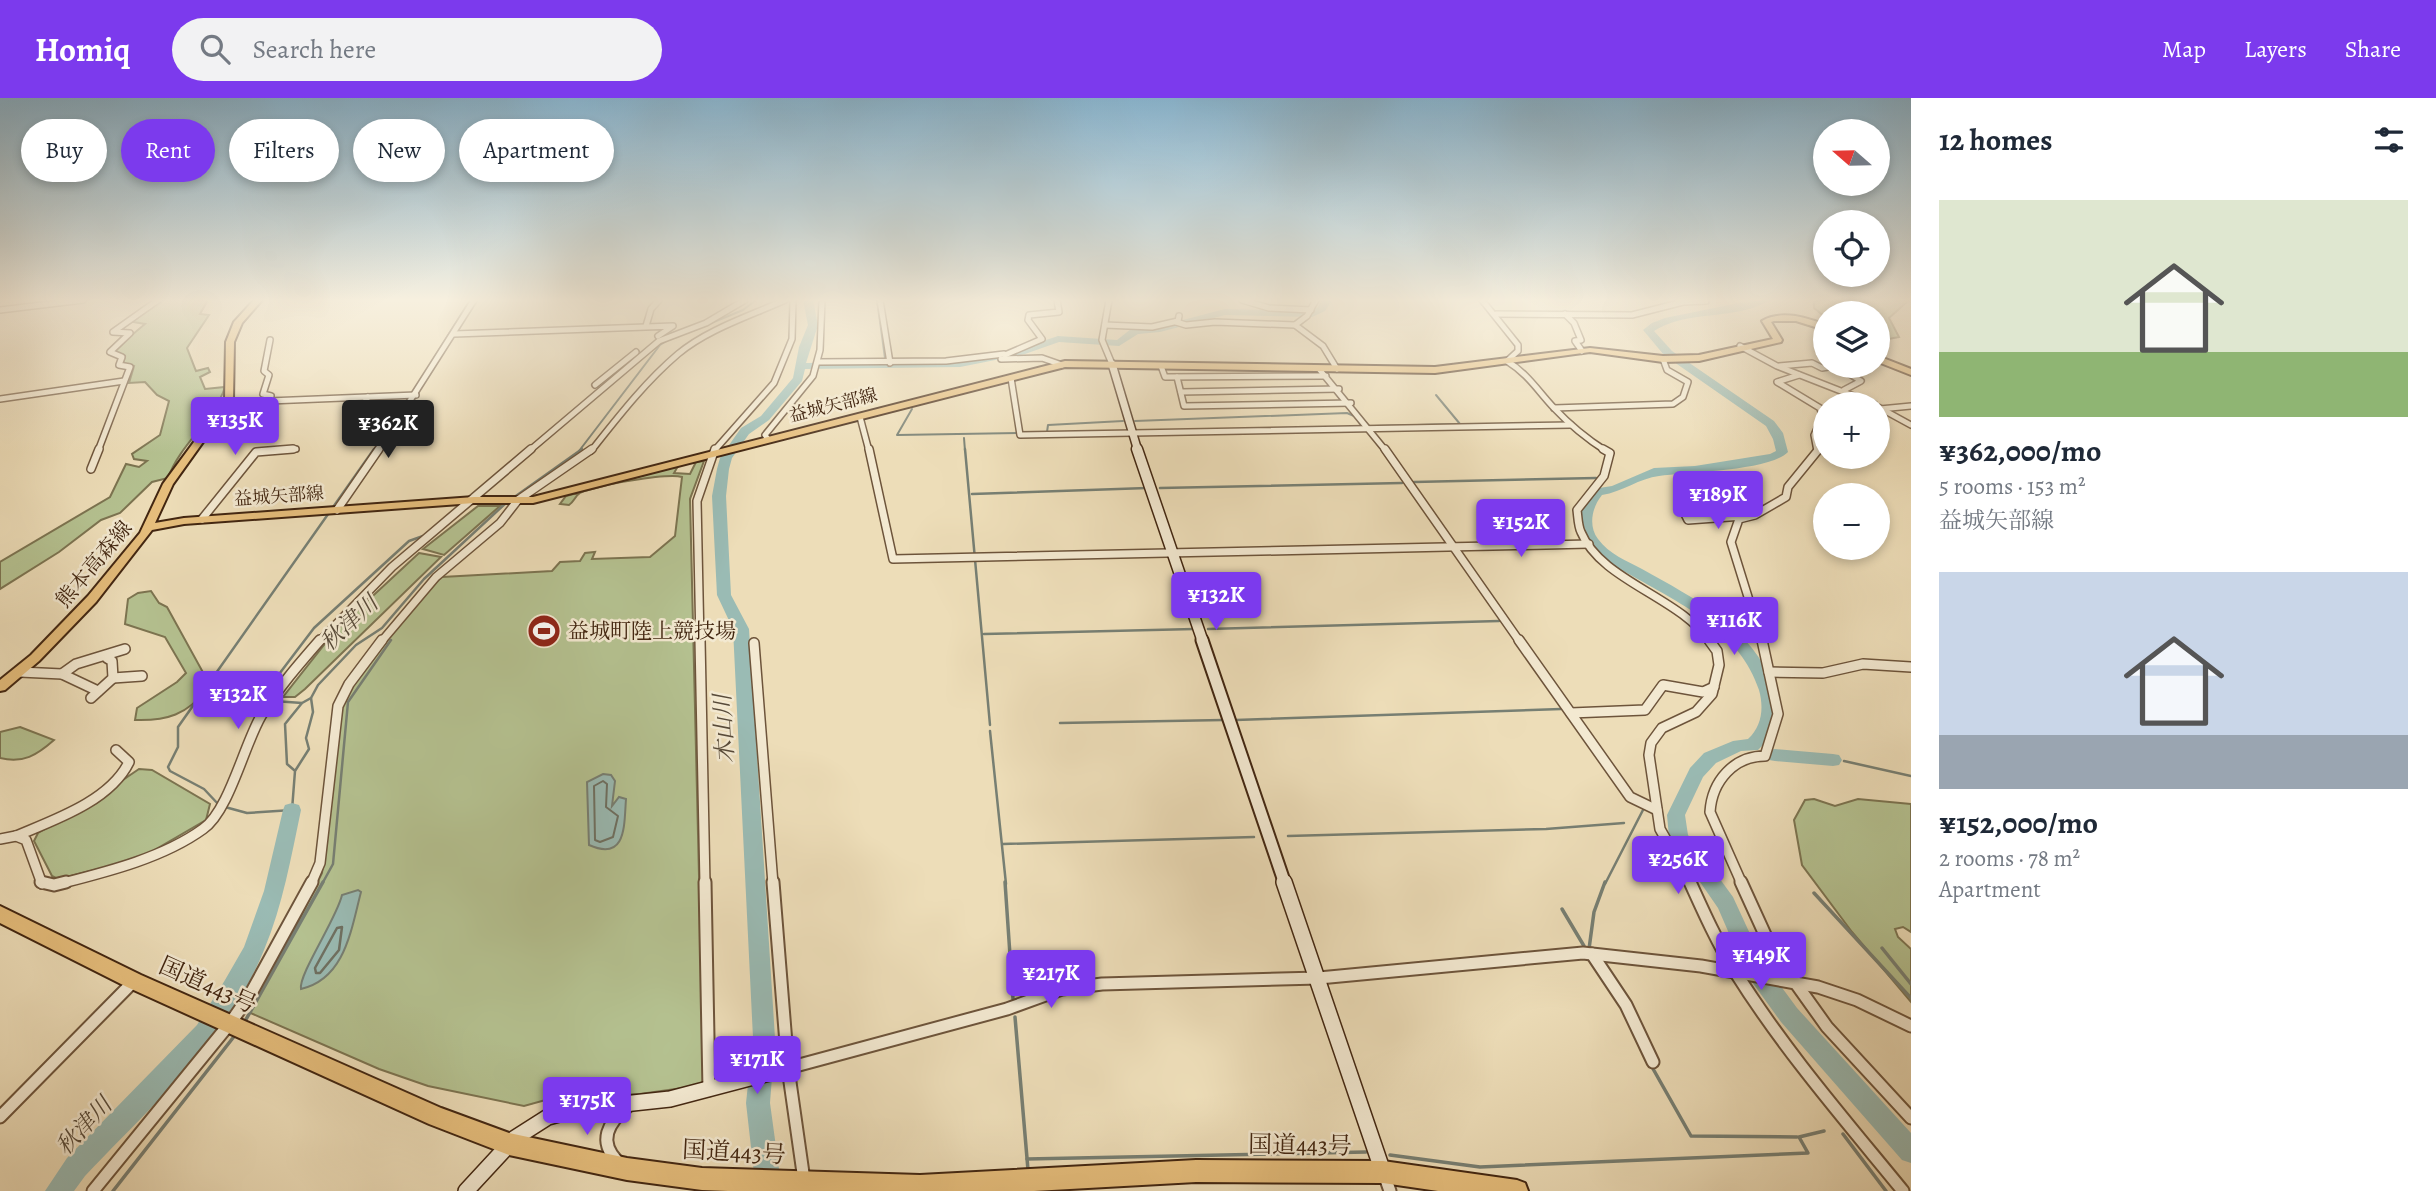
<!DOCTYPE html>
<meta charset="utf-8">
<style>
body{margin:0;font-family:Alegreya,"Noto Serif JP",serif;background:#f2f2f3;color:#1f2937;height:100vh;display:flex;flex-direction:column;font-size:26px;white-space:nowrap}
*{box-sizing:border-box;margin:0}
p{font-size:23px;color:#747a83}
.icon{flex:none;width:38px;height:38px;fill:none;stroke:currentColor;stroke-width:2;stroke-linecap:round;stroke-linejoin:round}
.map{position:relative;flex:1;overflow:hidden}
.panel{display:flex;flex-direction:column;background:#fff;width:525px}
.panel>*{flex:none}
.guide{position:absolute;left:21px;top:21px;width:665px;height:63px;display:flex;gap:14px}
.needle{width:46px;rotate:290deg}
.controls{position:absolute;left:1813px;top:21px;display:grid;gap:14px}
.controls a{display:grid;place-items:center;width:77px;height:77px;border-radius:50%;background:#fff;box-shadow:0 4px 10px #0003;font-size:35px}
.price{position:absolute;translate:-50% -60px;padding:0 16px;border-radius:7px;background:#7c3aed;color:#fff;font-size:23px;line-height:46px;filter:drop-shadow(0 2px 4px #0008)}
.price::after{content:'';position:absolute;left:50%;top:42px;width:21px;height:16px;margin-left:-10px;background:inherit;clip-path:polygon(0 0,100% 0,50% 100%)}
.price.current{background:#222;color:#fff}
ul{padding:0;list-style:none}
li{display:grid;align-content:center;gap:14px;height:371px;padding:0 28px}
li span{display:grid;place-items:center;height:217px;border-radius:0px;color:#555}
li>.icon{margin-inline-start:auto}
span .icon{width:126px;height:126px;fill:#fffc;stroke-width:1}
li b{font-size:30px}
h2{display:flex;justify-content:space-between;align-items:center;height:84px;padding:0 28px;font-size:30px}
.chip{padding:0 24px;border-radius:32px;background:#fff;box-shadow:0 4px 10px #0003;font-size:24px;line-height:63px}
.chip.current{background:#7c3aed;color:#fff}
header{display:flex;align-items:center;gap:42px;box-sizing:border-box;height:98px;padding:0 35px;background:#7c3aed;color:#fff}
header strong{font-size:33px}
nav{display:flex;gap:38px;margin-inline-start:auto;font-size:24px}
.search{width:490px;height:63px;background:#f2f2f3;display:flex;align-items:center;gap:18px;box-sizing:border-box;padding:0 24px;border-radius:38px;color:#747a83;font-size:26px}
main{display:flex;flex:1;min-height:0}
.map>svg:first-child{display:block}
.green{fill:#b5c291;stroke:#7c7451;stroke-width:2}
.water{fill:#9abbb4;stroke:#777f73;stroke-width:2}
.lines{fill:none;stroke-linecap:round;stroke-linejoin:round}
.shore-far1{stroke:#6e7062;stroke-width:2}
.shore{stroke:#6e7062;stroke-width:2.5}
.stream-far2{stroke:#777f73;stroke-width:2}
.stream-far1{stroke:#777f73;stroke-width:2.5}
.stream{stroke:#777f73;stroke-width:3.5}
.river{fill:#9abbb4;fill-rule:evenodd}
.street-far3-casing{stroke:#6d543b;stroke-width:8}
.street-far2-casing{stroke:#6d543b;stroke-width:10}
.street-far1-casing{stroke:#6d543b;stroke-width:12}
.street-casing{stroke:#6d543b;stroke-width:15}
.secondary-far3-casing{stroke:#422611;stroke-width:10}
.secondary-far2-casing{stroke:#422611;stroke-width:13}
.secondary-far1-casing{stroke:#422611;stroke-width:15}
.secondary-casing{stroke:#422611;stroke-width:18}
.primary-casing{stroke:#422611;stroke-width:4}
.highway-casing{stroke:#422611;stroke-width:4}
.street-far3{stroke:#f3e9d1;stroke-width:5}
.street-far2{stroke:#f3e9d1;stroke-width:7}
.street-far1{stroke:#f3e9d1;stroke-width:9}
.street{stroke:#f3e9d1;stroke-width:11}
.secondary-far3{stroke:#f3e9d1;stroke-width:7}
.secondary-far2{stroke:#f3e9d1;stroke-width:10}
.secondary-far1{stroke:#f3e9d1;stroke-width:11}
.secondary{stroke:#f3e9d1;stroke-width:15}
.primary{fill:#e6be7c;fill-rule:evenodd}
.highway{fill:#e6be7c;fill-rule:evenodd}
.labels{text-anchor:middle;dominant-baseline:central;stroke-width:5;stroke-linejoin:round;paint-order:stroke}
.far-street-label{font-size:18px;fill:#422611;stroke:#f3e9d1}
.street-label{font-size:21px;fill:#422611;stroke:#f3e9d1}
.poi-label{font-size:21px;fill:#422611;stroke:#f3e9d1;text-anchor:start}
.water-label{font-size:23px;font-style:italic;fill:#584b3a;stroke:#f3e9d1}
.near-street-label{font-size:24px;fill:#422611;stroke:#f3e9d1}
</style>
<header>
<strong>Homiq</strong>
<div class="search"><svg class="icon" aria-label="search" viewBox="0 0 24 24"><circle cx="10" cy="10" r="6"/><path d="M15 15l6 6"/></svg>Search here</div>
<nav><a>Map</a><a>Layers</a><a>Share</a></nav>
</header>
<main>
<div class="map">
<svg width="1911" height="1093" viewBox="0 0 1911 1093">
<rect width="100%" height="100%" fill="#edddb8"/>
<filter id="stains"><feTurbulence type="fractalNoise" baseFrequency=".00286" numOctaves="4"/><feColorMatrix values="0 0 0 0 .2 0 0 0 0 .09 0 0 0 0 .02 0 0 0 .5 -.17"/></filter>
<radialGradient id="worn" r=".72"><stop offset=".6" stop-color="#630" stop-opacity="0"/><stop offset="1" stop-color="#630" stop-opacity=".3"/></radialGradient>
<!-- green -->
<g class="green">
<path d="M159 202H208L200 216 209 217 187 250 196 273 208 270 210 274 200 279 205 291 225 289C214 323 180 346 168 380L152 384 120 415 101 422 59 454 0 491V464L110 399 126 366 139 369 147 363 134 361 132 356 160 337 169 303 157 297 145 284 129 285 134 268 123 266 125 258 113 253 145 226 127 223Z"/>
<path d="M1814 202H1909L1889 220 1899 239 1878 243V215H1825V219L1814 210Z"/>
<path d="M704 363 690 401 704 987 640 996 593 998 578 993 524 1008 428 988 379 971 246 913 290 841 322 775 341 607C362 568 407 507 442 479L552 473 560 464 580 463 585 455 595 454 592 461 650 459 675 438 682 379C668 375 594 387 580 395 575 398 574 404 569 407L560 406 566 398 678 368 674 375 690 376 696 364Z"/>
<path d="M478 408H500L444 457 423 451Z"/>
<path d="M419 455 441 459 305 591 295 599H283L335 533Z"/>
<path d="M151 493 159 505 167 509 205 578 207 590C188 617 166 623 135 622L137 610 177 584 186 575 165 539 125 526 128 501 138 495Z"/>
<path d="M20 629 54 642C37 657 23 666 0 660V634Z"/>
<path d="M139 671 152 672 210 706 206 722 139 761 58 781 52 778 34 743 38 735 79 712Z"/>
<path d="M1814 701 1835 708 1858 701 1911 706V834L1903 829 1895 831 1898 839 1911 851V904L1852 834 1802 767 1794 722 1805 702Z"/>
</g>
<!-- water -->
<g class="water">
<path d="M603 676 611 677 615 683 612 708 619 699 626 701C624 726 627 764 589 747L587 684Z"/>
<path d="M358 792 361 794C351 832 345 881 301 891 298 877 337 820 342 797Z"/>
</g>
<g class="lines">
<!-- shore-far1 -->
<path class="shore-far1" d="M603 683 607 686 606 709 618 718 613 739 600 744 595 742 594 688Z"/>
<!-- shore -->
<path class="shore" d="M342 829 339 852 320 875H316L315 870 337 830Z"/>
<!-- stream-far2 -->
<g class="stream-far2">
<path d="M877 202 885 260"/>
<path d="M687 235 743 212 756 202"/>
<path d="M434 260 470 202"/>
<path d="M912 311 897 337 1018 335"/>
<path d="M1135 323 1347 315 1354 318"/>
<path d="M1374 328 1460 326 1436 297"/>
<path d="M1047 334 1048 327 1123 323"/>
<path d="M964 340 965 353"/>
<path d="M373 353 395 322"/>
<path d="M579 353 660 247 668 242"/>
</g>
<!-- stream-far1 -->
<g class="stream-far1">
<path d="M965 351 990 627"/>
<path d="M1414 384 1596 380"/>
<path d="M1160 390 1402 385"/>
<path d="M972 396 1147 390"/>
<path d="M513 400 582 351"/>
<path d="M1208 531 1499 523"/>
<path d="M984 536 1194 531"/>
<path d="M268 603H263L267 592 314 530 409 443 423 438"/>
<path d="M274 603 302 605"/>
<path d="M1236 622 1561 611"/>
<path d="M1060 625 1223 622"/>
<path d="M990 633 1006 786"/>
<path d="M1844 663 1911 678"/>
<path d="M294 672 287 666 285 626 302 605 311 600"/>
<path d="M219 707 204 691 170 673 168 669 178 649V629L374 351"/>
<path d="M225 709 247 715 292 712 295 673 309 651 306 640 313 614 311 600 318 587 356 547 382 530 424 481 507 404"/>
<path d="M1288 738 1546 731 1624 725"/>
<path d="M1003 746 1254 739"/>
<path d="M322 786 333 766 348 604 391 542"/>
<path d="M1605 786 1644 710"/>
</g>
<!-- stream -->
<g class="stream">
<path d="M1005 784 1013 901"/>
<path d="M1814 795 1911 900"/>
<path d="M1562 811 1584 848"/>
<path d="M1882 850 1911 886"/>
<path d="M1589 851 1594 814 1605 784"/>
<path d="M1015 919 1028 1072"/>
<path d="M244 925 323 784"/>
<path d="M1652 969 1691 1038 1797 1039"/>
<path d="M1843 1036 1886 1093"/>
<path d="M1390 1057 1480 1069 1808 1055 1799 1039 1824 1033"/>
<path d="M1027 1061 1366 1054"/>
<path d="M113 1093 236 936"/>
</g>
<!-- river -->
<g class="river">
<path d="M803 202H813L818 227 806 265 960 263 1019 251 1058 238 1117 242 1131 231 1160 228 1225 211 1310 213 1318 209 1322 202H1332L1325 213 1312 219 1225 217 1160 234 1138 236 1119 248 1059 244 1025 256 960 269 805 271 802 283 769 322 749 336 732 360 729 371 726 398 731 497 749 531 775 940 770 1005 782 1093H756L746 1005 753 940 733 531 717 497 712 398 717 371 720 360 741 330 761 318 793 280 799 249 808 227Z"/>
<path d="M1754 202H1770C1737 223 1688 211 1654 233L1672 253 1774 323 1783 335 1788 354C1770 373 1688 374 1659 378 1640 380 1622 394 1602 397 1592 409 1588 428 1598 441 1609 456 1627 463 1642 471 1694 500 1753 530 1774 589 1783 613 1776 635 1758 652L1741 653 1716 665 1703 679 1685 717 1688 737 1733 799 1763 864 1797 910 1911 1035V1065L1902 1062 1781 924 1747 877 1718 810 1669 739 1667 717 1690 670 1704 655 1733 643 1748 641C1762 628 1764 610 1759 592 1741 535 1682 506 1634 479 1617 469 1598 461 1586 445 1573 427 1580 407 1593 391L1612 388 1654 370 1695 368 1770 356 1776 353 1773 341 1766 328 1664 257 1643 232 1652 225 1665 220Z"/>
<path d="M1775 651 1833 656 1839 657 1842 662 1839 667 1833 668 1775 663 1769 662 1766 657 1769 652Z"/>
<path d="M292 705 299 707 301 712C291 759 283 807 264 852 228 942 150 1009 85 1078L74 1093H45L67 1060 197 927 225 882 244 849 264 793 283 712 285 707Z"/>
</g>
<defs>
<g id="street-far3">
<path d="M880 202 890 265"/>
<path d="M1109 202 1102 242 1112 266"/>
<path d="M1242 202 1269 210 1311 212"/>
<path d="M1316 202 1307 218 1295 227 1323 248 1337 271"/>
<path d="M1482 202 1518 247V253L1507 263C1528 276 1538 293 1554 310 1570 327 1587 341 1606 353"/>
<path d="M0 212 83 202"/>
<path d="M1496 216 1632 217 1683 204 1706 203"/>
<path d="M1565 216 1574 225 1581 242 1575 243 1582 253"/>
<path d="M1176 224 1186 227 1215 224 1295 227"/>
<path d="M1105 227 1152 229 1178 223 1179 218"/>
<path d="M646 228 651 211 659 202"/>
<path d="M454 236 673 228 658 238"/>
<path d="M270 242 264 273 269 277 263 296 271 298 269 303 416 297"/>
<path d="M1740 248 1777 268 1874 306"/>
<path d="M1005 257 1042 241 1028 222 1029 217 1059 214 1057 202"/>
<path d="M1001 261 1042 260 1062 267"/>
<path d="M818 264 946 263 1004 256"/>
<path d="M1161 268 1165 279 1326 278"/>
<path d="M1779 268 1812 265 1822 270 1834 268"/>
<path d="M1837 268 1861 283 1844 292"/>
<path d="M1319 271 1386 353"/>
<path d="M1799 277 1777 284 1820 310 1822 319 1814 337 1817 353"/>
<path d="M1177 279 1184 308 1351 305"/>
<path d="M1011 280 1020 337 1571 327"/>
<path d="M595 287 636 254"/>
<path d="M1181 294 1339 291"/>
<path d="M0 301 124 283"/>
<path d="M1878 309 1911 327"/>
<path d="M1554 310 1673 306 1683 299 1688 284 1667 272 1663 261"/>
<path d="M360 311 368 299"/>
<path d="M1880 311 1911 308"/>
<path d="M860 319 869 353"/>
<path d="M768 341 765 337 813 278 820 252 822 202"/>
<path d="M98 353 130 269 119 267 122 259 110 254 130 235 113 234 158 202"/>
<path d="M270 353 296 351"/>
<path d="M378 353 474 202"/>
<path d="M529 353 659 243 706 225 745 202"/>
<path d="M591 353C618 319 645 284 678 256 708 231 750 218 785 202"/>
<path d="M714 353 774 285 792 241 793 202"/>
</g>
<g id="street-far2">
<path d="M869 351 893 461 1589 446"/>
<path d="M1385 351 1520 544"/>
<path d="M1603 351 1610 355 1604 378 1577 412C1578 419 1578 428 1581 434 1601 483 1680 499 1710 544"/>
<path d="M91 371 99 351"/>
<path d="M1680 406 1688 422 1743 418"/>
<path d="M337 412 379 351"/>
<path d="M202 421 256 354 293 351"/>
<path d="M319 544 392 469 531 351"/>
<path d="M381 544 436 479 500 425 518 402 592 351"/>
<path d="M700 544 697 403 715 351"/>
<path d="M1762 544 1731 444 1739 421 1755 417 1786 399 1788 389 1819 351"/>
</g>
<g id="street-far1">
<path d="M700 542 705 786"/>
<path d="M1519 542 1630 699 1657 712"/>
<path d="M754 545 773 786"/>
<path d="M20 574 62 576 98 593"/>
<path d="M1769 574 1823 575 1863 566 1911 569"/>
<path d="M62 576 76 566 125 551"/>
<path d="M113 580 142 578"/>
<path d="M91 600 113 580 112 563 107 560"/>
<path d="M1571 615 1645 612 1663 587 1703 594 1714 589"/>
<path d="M16 738C54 722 110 703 129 664L116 652"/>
<path d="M0 741 16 738 26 742 42 786"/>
<path d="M59 786C106 774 163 760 203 731 229 713 244 647 261 618 278 590 299 566 320 542"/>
<path d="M311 786 320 765 338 608 349 586 382 542"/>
<path d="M1691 786 1660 731 1649 657 1651 645 1662 630 1696 614 1712 596 1719 567 1717 553 1709 542"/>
<path d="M1742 786 1710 714C1712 683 1734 658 1765 658L1778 616 1762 542"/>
</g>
<g id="street">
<path d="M41 784 54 787 66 784"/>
<path d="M705 784 709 992"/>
<path d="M773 784 788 970 804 1082"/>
<path d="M1690 784C1704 815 1718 846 1736 875 1785 953 1845 1022 1903 1093"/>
<path d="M1741 784 1772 852 1827 929 1911 1020"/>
<path d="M1592 856 1626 907 1653 964"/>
<path d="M788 970 1007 911 1062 891 1102 886 1319 880 1583 855 1701 868 1818 889 1857 902 1911 928"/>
<path d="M0 1019 134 883"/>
<path d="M617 1063C598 1043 608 1025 627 1009"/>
<path d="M1384 1076 1390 1093"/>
<path d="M93 1093 231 924 250 897 312 784"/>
</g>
<path id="secondary-far3" d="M1112 266 1138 353"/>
<path id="secondary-far2" d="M1137 351 1203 544"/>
<path id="secondary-far1" d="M1202 542 1285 786"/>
<g id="secondary">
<path d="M1284 784 1383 1074"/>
<path d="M466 1093 515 1040 548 1019 577 1011 670 1001 788 970"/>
</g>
<g id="primary">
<path d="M254 202H262L242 225 234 244 233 302 173 386 155 425 184 420 474 399H533L1065 263 1435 269 1590 250 1663 258 1699 257 1773 241 1762 223C1781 212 1806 219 1825 227V232L1796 223H1774L1771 224 1782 242 1781 244 1699 263 1663 264 1590 254 1435 275 1065 269 533 405H474L184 426 152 432 96 504 39 563 5 592 0 593V582L31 557 88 498 140 435 163 386 225 302 226 244 234 224Z"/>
<path d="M1878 258 1911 271V277L1878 264Z"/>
</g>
<path id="highway" d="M0 808 141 877 441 1010 509 1035 627 1060 702 1070 920 1077 1196 1062 1383 1063 1517 1082 1525 1085 1528 1093H1438L1383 1085 1196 1084 1034 1093H728L702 1092 627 1082 509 1057 429 1026 127 889 0 825Z"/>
</defs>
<!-- street-far3 casing -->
<use href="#street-far3" class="street-far3-casing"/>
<!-- street-far2 casing -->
<use href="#street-far2" class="street-far2-casing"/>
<!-- street-far1 casing -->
<use href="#street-far1" class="street-far1-casing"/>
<!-- street casing -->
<use href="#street" class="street-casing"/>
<!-- secondary-far3 casing -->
<use href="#secondary-far3" class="secondary-far3-casing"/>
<!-- secondary-far2 casing -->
<use href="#secondary-far2" class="secondary-far2-casing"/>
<!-- secondary-far1 casing -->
<use href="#secondary-far1" class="secondary-far1-casing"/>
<!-- secondary casing -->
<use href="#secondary" class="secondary-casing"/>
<!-- primary casing -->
<use href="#primary" class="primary-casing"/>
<!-- highway casing -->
<use href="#highway" class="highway-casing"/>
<!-- street-far3 -->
<use href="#street-far3" class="street-far3"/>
<!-- street-far2 -->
<use href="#street-far2" class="street-far2"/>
<!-- street-far1 -->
<use href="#street-far1" class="street-far1"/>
<!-- street -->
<use href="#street" class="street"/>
<!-- secondary-far3 -->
<use href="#secondary-far3" class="secondary-far3"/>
<!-- secondary-far2 -->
<use href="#secondary-far2" class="secondary-far2"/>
<!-- secondary-far1 -->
<use href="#secondary-far1" class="secondary-far1"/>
<!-- secondary -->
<use href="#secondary" class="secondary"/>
<!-- primary -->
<use href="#primary" class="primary"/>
<!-- highway -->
<use href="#highway" class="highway"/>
</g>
<!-- sky -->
<linearGradient id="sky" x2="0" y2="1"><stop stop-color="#89b7d3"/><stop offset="0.57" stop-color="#f7f0df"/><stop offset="1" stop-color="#f7f0df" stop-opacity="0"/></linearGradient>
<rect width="1911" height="355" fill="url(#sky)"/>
<!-- icons -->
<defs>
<symbol id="stadium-disc" viewBox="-11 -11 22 22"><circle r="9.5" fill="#8f2418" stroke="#f3e9d1"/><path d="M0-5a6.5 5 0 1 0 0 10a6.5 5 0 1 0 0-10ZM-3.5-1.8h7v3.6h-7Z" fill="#fff"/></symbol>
</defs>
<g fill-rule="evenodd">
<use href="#stadium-disc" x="525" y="514" width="38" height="38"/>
</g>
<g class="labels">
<!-- far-street labels -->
<g class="far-street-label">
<text transform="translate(833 307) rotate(-14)">益城矢部線</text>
<text transform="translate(279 398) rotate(-4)">益城矢部線</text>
</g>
<!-- street labels -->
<g class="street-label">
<text transform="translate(94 466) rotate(-50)">熊本高森線</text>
</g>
<!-- poi labels -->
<g class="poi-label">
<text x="568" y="533">益城町陸上競技場</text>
</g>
<!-- water labels -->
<g class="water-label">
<text transform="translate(349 525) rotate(-43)">秋津川</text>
<text transform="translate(724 631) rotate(-93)">木山川</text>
<text transform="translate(84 1028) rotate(-47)">秋津川</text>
</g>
<!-- near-street labels -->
<g class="near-street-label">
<text transform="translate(208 887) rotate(24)">国道443号</text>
<text transform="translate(1300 1047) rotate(1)">国道443号</text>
<text transform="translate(734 1054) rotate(3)">国道443号</text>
</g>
</g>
<rect width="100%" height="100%" filter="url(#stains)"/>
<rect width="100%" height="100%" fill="url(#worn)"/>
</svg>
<div class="controls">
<a><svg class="needle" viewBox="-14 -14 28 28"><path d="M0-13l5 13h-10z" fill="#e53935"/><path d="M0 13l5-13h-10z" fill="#747a83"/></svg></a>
<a><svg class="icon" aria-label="locate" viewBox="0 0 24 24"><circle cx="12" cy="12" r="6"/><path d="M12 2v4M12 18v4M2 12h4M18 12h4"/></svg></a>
<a><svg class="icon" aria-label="layers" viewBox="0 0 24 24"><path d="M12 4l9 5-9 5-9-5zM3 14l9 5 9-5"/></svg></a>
<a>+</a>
<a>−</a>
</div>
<b class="price" style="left:235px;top:359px">¥135K</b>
<b class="price current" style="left:388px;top:362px">¥362K</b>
<b class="price" style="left:1718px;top:433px">¥189K</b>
<b class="price" style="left:1521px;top:461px">¥152K</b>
<b class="price" style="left:1216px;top:534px">¥132K</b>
<b class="price" style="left:1734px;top:559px">¥116K</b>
<b class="price" style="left:238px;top:633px">¥132K</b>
<b class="price" style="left:1678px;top:798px">¥256K</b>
<b class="price" style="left:1761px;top:894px">¥149K</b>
<b class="price" style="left:1051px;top:912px">¥217K</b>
<b class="price" style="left:757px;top:998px">¥171K</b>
<b class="price" style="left:587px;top:1039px">¥175K</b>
<div class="guide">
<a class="chip">Buy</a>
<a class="chip current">Rent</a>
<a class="chip">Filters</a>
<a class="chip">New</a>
<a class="chip">Apartment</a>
</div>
</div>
<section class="panel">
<h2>12 homes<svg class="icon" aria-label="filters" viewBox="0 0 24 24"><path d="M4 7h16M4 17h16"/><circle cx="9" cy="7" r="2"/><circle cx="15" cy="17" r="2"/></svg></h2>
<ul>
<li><span style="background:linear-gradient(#dfe7d0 70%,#8fb573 0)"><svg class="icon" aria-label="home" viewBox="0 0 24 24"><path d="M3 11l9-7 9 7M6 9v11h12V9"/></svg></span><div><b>¥362,000/mo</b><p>5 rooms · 153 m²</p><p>益城矢部線</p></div></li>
<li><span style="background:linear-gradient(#c9d6e8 75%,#9aa5b1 0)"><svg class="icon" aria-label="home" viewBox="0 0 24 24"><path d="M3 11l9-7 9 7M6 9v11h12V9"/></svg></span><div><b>¥152,000/mo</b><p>2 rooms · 78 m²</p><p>Apartment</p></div></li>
</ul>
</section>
</main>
